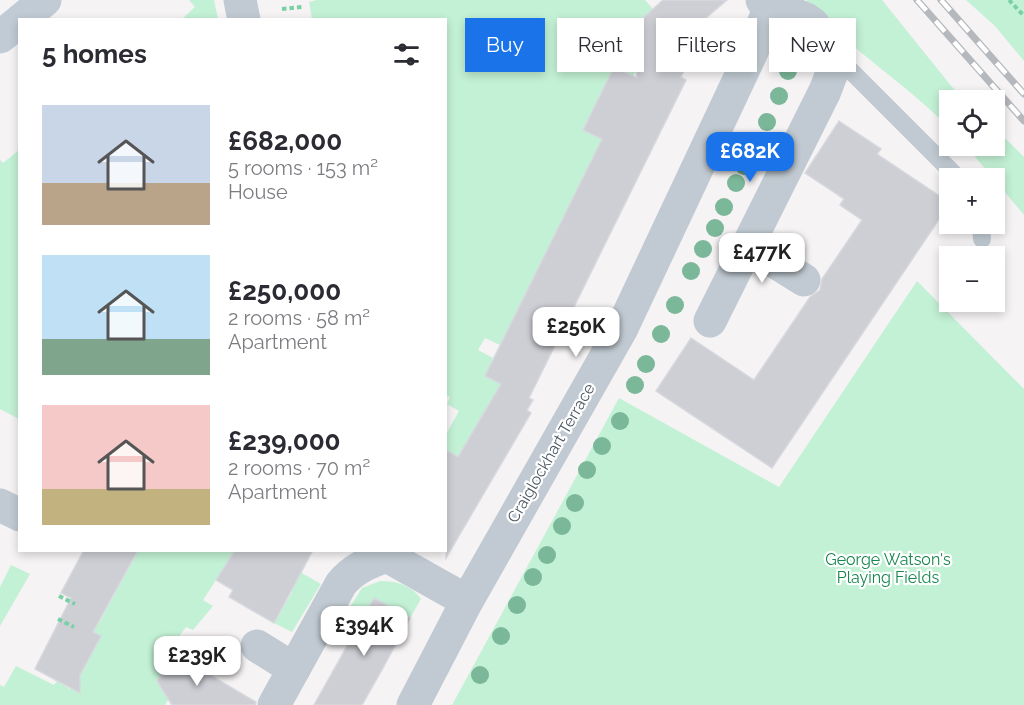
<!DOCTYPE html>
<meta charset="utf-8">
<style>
body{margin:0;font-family:Raleway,sans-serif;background:#f2f2f3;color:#2b2b33;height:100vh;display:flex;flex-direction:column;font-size:22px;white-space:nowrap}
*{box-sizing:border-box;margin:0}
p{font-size:20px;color:#7c7c81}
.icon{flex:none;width:33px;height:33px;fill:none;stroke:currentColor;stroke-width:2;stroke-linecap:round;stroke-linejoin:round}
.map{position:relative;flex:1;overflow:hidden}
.details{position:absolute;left:18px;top:18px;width:429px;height:534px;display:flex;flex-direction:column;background:#fff;border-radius:0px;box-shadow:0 3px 9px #0003}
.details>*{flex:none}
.top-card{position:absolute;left:465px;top:18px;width:468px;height:54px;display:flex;gap:12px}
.tools{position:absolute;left:939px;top:90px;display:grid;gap:12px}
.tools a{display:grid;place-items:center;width:66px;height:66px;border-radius:0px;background:#fff;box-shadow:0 3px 9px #0003;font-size:30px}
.price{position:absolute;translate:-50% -51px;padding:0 14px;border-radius:12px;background:#fff;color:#222;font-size:20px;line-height:39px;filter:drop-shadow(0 2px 3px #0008)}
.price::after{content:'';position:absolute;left:50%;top:36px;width:18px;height:14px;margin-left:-9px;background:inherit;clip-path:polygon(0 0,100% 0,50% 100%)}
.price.selected{background:#1a73e8;color:#fff}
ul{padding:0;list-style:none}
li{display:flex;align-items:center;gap:18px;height:150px;padding:0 24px}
li span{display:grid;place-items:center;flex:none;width:168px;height:120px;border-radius:0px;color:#555}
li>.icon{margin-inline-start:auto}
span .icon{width:72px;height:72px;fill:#fffc;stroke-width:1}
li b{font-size:26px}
h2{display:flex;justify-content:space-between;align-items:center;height:72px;padding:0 24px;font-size:26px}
.chip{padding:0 21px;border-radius:0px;background:#fff;box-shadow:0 3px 9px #0003;font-size:21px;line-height:54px}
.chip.selected{background:#1a73e8;color:#fff}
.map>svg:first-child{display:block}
.green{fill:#c3f1d5}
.building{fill:#cdcfd5;stroke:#d7d9de;stroke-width:1.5}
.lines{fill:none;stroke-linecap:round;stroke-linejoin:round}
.path{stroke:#7ad0a6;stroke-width:4;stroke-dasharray:4.5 3;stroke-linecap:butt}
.lane{stroke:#c1cad2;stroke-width:18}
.street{stroke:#c1cad2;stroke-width:33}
.secondary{stroke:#c1cbd6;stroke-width:33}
.rail-casing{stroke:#b5b8bd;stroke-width:7}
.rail{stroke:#fff;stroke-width:4.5;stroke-dasharray:14;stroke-linecap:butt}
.tree{fill:#7bb799}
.labels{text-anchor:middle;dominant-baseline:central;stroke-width:4.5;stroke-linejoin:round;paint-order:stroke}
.street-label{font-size:16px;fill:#4a5661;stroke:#fff}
.park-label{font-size:16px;fill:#17864f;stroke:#fff}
</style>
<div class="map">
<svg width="1024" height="705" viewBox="0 0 1024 705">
<rect width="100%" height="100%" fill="#f5f3f3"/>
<!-- green -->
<g class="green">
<path d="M189 0H214L218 19H182L195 7Z"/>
<path d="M317 0H645L653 9 646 31 633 33V41L652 39 633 76 614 67 605 85 624 94 606 129 587 120 583 130 602 139 500 345 485 338 478 350 493 358 485 376 501 384 458 457 446 450V434L459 411 447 404 450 397 446 395V20L312 19 309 2Z"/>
<path d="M806 0H882L952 87 966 100H950L949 128C905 82 848 49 806 0Z"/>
<path d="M966 0H1024V61L995 26Z"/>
<path d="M995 128 1024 157V215L966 146H994Z"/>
<path d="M19 150V419L0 409V160L3 163Z"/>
<path d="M917 281 1024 389V705H452L619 398 779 487Z"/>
<path d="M138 551H284L279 560 321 584 292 632 274 623 292 592 231 557 203 600 213 606 193 630 186 627 167 652 172 656 156 682 173 692 165 705H0V685L4 687 16 666 54 685 57 681 70 689H74L80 684 79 677 100 636 76 624 73 607 100 621Z"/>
<path d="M11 565 30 574 0 626V587Z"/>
<path d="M380 581C397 581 411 585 421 599L410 618 374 598 361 620 347 612 362 588Z"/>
</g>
<!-- building -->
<g class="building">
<path d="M663 0H727L706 18 712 24 701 34 681 77 686 80 529 398 533 400 527 410 531 413 446 558V450L458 457 501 384 485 376 602 139 583 130 614 67 637 78 632 28Z"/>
<path d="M839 121 881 149 877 154 950 203 772 468 656 391 691 338 754 380 810 297 820 290 822 279 862 220 840 205 844 199 805 173Z"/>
<path d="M84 550H138L93 632 101 636 80 675V693L35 669 71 598 61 593Z"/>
<path d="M235 550H313L274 623 229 597 233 590 216 580Z"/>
<path d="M374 598 410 618 383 668 362 705H314Z"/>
<path d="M172 656 188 666 190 663 256 702 255 705H172L157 681Z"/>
</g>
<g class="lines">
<!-- path -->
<g class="path">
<path d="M1009 0 1024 16"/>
<path d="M282 9 302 7"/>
<path d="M59 596 75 604"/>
<path d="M58 619 74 627"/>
</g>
<!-- lane -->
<g class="lane">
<path d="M834 54 958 178"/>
<path d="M981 224 982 239"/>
</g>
<!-- street -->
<g class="street">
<path d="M240 0 244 20"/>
<path d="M748 245 804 280"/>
<path d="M710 321 825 91 833 70 834 54 813 24 806 19 787 11 769 9"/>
<path d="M0 505 20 515"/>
<path d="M387 556 467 601"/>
<path d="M257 646 294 669"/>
<path d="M274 705 341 584C353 569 369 562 387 556L386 550"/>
<path d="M413 705 467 601 622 328 751 54 769 9 762 0"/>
</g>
<!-- secondary -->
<g class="secondary">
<path d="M21 20 45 0"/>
<path d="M0 37 20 21"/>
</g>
<defs>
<g id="rail">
<path d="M917 0 1024 121"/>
<path d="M941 0 1024 94"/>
</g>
</defs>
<!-- rail casing -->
<use href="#rail" class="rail-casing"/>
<!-- rail -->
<use href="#rail" class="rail"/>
</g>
<!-- trees -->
<g class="tree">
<circle cx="788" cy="71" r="9"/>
<circle cx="779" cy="96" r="9"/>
<circle cx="767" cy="122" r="9"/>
<circle cx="754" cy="145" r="9"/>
<circle cx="744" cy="166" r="9"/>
<circle cx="736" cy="183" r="9"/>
<circle cx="724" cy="207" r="9"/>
<circle cx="715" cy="228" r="9"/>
<circle cx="703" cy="249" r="9"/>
<circle cx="691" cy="271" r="9"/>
<circle cx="675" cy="305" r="9"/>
<circle cx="661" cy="334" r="9"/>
<circle cx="646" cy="364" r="9"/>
<circle cx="635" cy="385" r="9"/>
<circle cx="620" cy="421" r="9"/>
<circle cx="602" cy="446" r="9"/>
<circle cx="587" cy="470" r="9"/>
<circle cx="575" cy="503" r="9"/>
<circle cx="562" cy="526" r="9"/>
<circle cx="547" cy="555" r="9"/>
<circle cx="533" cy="577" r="9"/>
<circle cx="517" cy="605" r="9"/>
<circle cx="501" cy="636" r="9"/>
<circle cx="480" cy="675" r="9"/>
</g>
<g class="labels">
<!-- street labels -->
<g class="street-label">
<text transform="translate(551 453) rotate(-60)">Craiglockhart Terrace</text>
</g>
<!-- park labels -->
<g class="park-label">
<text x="888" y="559">George Watson's<tspan x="888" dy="18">Playing Fields</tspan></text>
</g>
</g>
</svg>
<div class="tools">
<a><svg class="icon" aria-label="locate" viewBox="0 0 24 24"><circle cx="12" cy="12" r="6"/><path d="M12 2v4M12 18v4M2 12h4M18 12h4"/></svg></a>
<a>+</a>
<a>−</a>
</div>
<b class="price selected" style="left:750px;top:183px">£682K</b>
<b class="price" style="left:762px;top:284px">£477K</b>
<b class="price" style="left:576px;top:358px">£250K</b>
<b class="price" style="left:364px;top:657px">£394K</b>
<b class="price" style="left:197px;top:687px">£239K</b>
<div class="top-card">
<a class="chip selected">Buy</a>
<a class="chip">Rent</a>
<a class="chip">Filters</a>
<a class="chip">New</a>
</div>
<section class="details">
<h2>5 homes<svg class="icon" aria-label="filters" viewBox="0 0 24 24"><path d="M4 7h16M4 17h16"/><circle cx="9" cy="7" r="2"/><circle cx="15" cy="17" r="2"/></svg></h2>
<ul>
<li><span style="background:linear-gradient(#c9d6e8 65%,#b9a48a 0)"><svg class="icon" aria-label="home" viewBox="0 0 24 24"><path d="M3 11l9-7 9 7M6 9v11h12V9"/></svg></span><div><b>£682,000</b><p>5 rooms · 153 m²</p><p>House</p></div></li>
<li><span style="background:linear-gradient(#bfe0f5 70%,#7fa58c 0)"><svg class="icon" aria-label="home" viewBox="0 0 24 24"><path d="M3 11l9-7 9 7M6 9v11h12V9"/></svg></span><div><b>£250,000</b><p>2 rooms · 58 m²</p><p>Apartment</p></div></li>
<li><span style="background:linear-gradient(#f6c9c9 70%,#c2b280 0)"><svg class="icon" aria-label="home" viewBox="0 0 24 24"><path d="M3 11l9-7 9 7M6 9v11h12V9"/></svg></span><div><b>£239,000</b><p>2 rooms · 70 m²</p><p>Apartment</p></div></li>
</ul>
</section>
</div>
